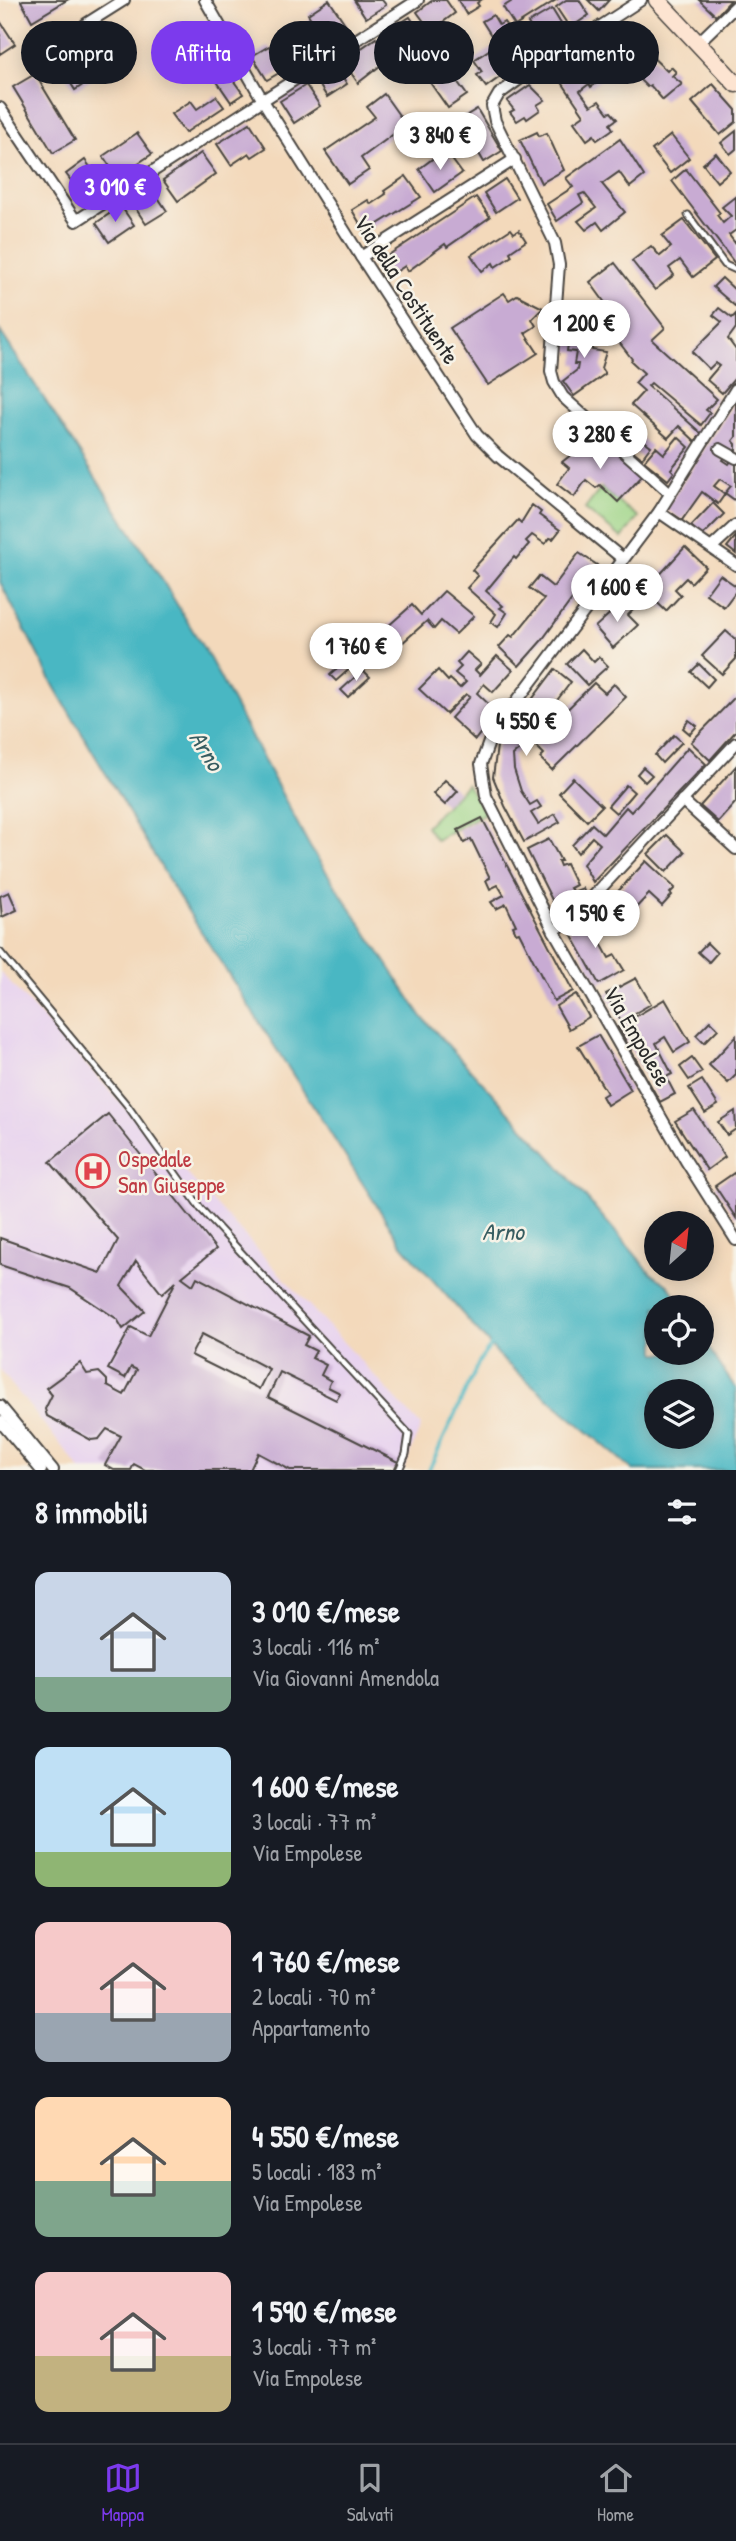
<!DOCTYPE html>
<html lang="it">
<meta charset="utf-8">
<style>
body{margin:0;font-family:"Patrick Hand",sans-serif;background:#20242c;color:#f1f3f6;height:100vh;display:flex;flex-direction:column;font-size:26px;white-space:nowrap}
*{box-sizing:border-box;margin:0}
p{font-size:23px;color:#9ea1a6}
.icon{flex:none;width:38px;height:38px;fill:none;stroke:currentColor;stroke-width:2;stroke-linecap:round;stroke-linejoin:round}
.map{position:relative;height:1470px;overflow:hidden}
.sheet{display:flex;flex-direction:column;background:#171b24;flex:1}
.sheet>*{flex:none}
.guide{position:absolute;left:21px;top:21px;width:695px;height:63px;display:flex;gap:14px}
.needle{width:46px;rotate:27deg}
.tools{position:absolute;left:644px;top:1211px;display:grid;gap:14px}
.tools a{display:grid;place-items:center;width:70px;height:70px;border-radius:50%;background:#171b24;box-shadow:0 4px 18px #0003;font-size:35px}
.price{position:absolute;translate:-50% -60px;padding:0 16px;border-radius:24px;background:#fff;color:#222;font-size:23px;line-height:46px;filter:drop-shadow(0 2px 4px #0008)}
.price::after{content:'';position:absolute;left:50%;top:42px;width:21px;height:16px;margin-left:-10px;background:inherit;clip-path:polygon(0 0,100% 0,50% 100%)}
.price.active{background:#7c3aed;color:#fff}
ul{padding:0;list-style:none}
li{display:flex;align-items:center;gap:21px;height:175px;padding:0 35px}
li span{display:grid;place-items:center;flex:none;width:196px;height:140px;border-radius:14px;color:#555}
li>.icon{margin-inline-start:auto}
span .icon{width:84px;height:84px;fill:#fffc;stroke-width:1}
li b{font-size:30px}
h2{display:flex;justify-content:space-between;align-items:center;height:84px;padding:0 35px;font-size:30px}
.chip{padding:0 24px;border-radius:32px;background:#171b24;box-shadow:0 4px 18px #0003;font-size:24px;line-height:63px}
.chip.active{background:#7c3aed;color:#fff}
.tabs{display:flex;justify-content:space-around;align-items:center;height:98px;border-top:2px solid #363941;background:#171b24;font-size:19px;color:#9ea1a6}
.tabs a{display:grid;justify-items:center;gap:4px}
.tabs .active{color:#7c3aed}
.map>svg:first-child{display:block}
.built{fill:#e7d2ef}
.green{fill:#9dd486;stroke:#648058;stroke-width:2}
.water{fill:#49b7c3;stroke:#3a7177;stroke-width:2;fill-rule:evenodd}
.lines{fill:none;stroke-linecap:round;stroke-linejoin:round}
.stream{stroke:#49b7c3;stroke-width:3.5}
.building{fill:#c8abd3;fill-rule:evenodd}
.lane-casing{stroke:#494541;stroke-width:9}
.street-casing{stroke:#494541;stroke-width:14}
.secondary-casing{stroke:#494541;stroke-width:19}
.lane{stroke:#fff;stroke-width:5}
.street{stroke:#fff;stroke-width:10}
.secondary{stroke:#fde4d1;stroke-width:16}
.labels{text-anchor:middle;dominant-baseline:central;stroke-width:5;stroke-linejoin:round;paint-order:stroke}
.street-label{font-size:23px;fill:#2b2b2b;stroke:#f7f3e8}
.health-label{font-size:23px;fill:#be3a42;stroke:#f7f3e8;text-anchor:start}
.water-label{font-size:24px;font-style:italic;fill:#365c60;stroke:#f7f3e8}
</style>
<div class="map">
<svg width="736" height="1470" viewBox="0 0 736 1470">
<rect width="100%" height="100%" fill="#f7f3e8"/>
<filter id="ink" filterUnits="userSpaceOnUse"><feTurbulence type="fractalNoise" baseFrequency=".0143" numOctaves="2"/><feDisplacementMap in="SourceGraphic" scale="14" xChannelSelector="R" yChannelSelector="G"/><feConvolveMatrix kernelMatrix="1 2 1 2 8 2 1 2 1" color-interpolation-filters="sRGB"/></filter>
<filter id="wash" filterUnits="userSpaceOnUse"><feTurbulence type="fractalNoise" baseFrequency=".00686" numOctaves="4" result="noise"/><feDisplacementMap in="SourceGraphic" scale="28" xChannelSelector="R" yChannelSelector="G"/><feGaussianBlur stdDeviation="1.57" result="paint"/><feColorMatrix in="noise" values="0 0 0 0 0 0 0 0 0 0 0 0 0 0 0 0 0 1.4 0 .05"/><feComposite in="paint" operator="in"/></filter>
<g filter="url(#wash)">
<rect width="100%" height="100%" fill="#f3d9bb"/>
<!-- built -->
<path class="built" d="M0 972 421 1426 403 1470H81L0 1370Z"/>
<!-- green -->
<g class="green">
<path d="M601 488 638 517 622 538 585 509Z"/>
<path d="M467 784 485 813 436 840 426 826Z"/>
</g>
<!-- water -->
<path class="water" d="M0 331 161 578 210 659 310 847 422 1017 557 1164 651 1273 669 1286 682 1307H656V1353H702V1338L736 1389V1470H633L504 1361 402 1245 177 894 55 688 0 582ZM656 1391H702V1437H656Z"/>
<g class="lines">
<!-- stream -->
<path class="stream" d="M429 1470 480 1360 492 1344"/>
</g>
<g id="blocks">
<!-- building -->
<g class="building">
<path d="M23 0H67L32 21 21 1Z"/>
<path d="M329 0 348 28 321 45 306 22 311 19 308 14Z"/>
<path d="M354 0H382L386 5 366 18Z"/>
<path d="M433 0H446L455 13 431 31 417 12Z"/>
<path d="M458 0H481L477 3 479 6 466 14Z"/>
<path d="M514 0H556L515 26 503 7Z"/>
<path d="M566 0H579L589 15 570 28 556 7Z"/>
<path d="M588 0H609L599 11Z"/>
<path d="M699 0H731L716 16Z"/>
<path d="M552 9 566 32 542 46 528 23Z"/>
<path d="M493 15 499 25 504 22 510 31 494 40 482 21Z"/>
<path d="M410 17 426 41 400 59 384 34Z"/>
<path d="M0 21 15 44 0 54Z"/>
<path d="M303 23 318 46 297 60 282 37Z"/>
<path d="M523 27 538 48 514 65 500 43Z"/>
<path d="M376 38 390 58 358 83 343 61Z"/>
<path d="M631 41 642 52 644 49 667 71 671 67 676 72 672 76 682 84 663 100 650 85 647 87 628 68 609 81 606 76 591 87 589 84 580 91 591 106 599 101 608 113 611 112 617 119 610 124 613 129 597 140 594 135 587 140 574 122 584 115 559 78 567 72 565 69 572 65 574 68 579 64 581 66 596 53 598 57 613 46 616 49Z"/>
<path d="M76 45 85 59 82 61 84 66 87 64 95 77 75 90 55 58Z"/>
<path d="M269 46 284 70 267 80 252 56Z"/>
<path d="M495 46 511 69 486 87 477 75 482 72 474 60Z"/>
<path d="M452 54 463 70 454 77 467 95 448 108 424 74Z"/>
<path d="M335 65 347 84 327 97 315 78Z"/>
<path d="M228 73 243 94 231 102 216 80Z"/>
<path d="M35 74 75 140 53 153 13 87Z"/>
<path d="M713 84 736 110V122L720 135 692 102Z"/>
<path d="M306 85 320 106 294 123 280 101Z"/>
<path d="M530 85 545 100 537 105 540 110 527 119 525 116 517 121 510 112 514 110 507 101Z"/>
<path d="M384 94 406 125 361 158 369 170 348 184 325 151 375 117 367 107Z"/>
<path d="M216 96 224 107 185 133 171 114 191 101 197 109Z"/>
<path d="M477 109 502 151 484 162 459 120Z"/>
<path d="M250 123 266 148 252 157 249 153 231 165 217 144Z"/>
<path d="M736 131V149L730 154 721 143Z"/>
<path d="M537 132 539 136 547 133 564 170 541 183 520 140Z"/>
<path d="M137 133 152 154 117 177 103 156Z"/>
<path d="M671 135 689 158 670 173 652 150Z"/>
<path d="M620 139 644 176 630 187 619 172 602 184 625 212 603 230 597 222 586 230 578 221 596 208 584 193 579 195 583 203 557 221 547 204 573 187 566 178Z"/>
<path d="M201 153 216 174 178 201 163 180Z"/>
<path d="M716 153 730 171 717 182 703 164Z"/>
<path d="M448 154 462 173 435 192 419 169 435 157 438 161Z"/>
<path d="M85 160 101 182 82 195 66 174Z"/>
<path d="M686 169 720 213 717 215 723 223 731 216 722 207 736 196V230L729 235 735 243 736 241V265L672 181Z"/>
<path d="M406 176 421 197 365 232 352 210 368 200 371 204 386 194 384 191Z"/>
<path d="M505 179 517 198 496 212 484 193Z"/>
<path d="M151 187 167 211 146 224 130 200Z"/>
<path d="M476 197 490 217 447 247 445 244 408 271 405 266 391 275 381 260Z"/>
<path d="M121 206 134 225 109 242 96 223Z"/>
<path d="M684 220 715 260 693 277 680 260 669 268 674 275 655 290 632 261 651 246 660 256 671 247 662 236Z"/>
<path d="M511 229 514 233 519 230 526 241 510 252 512 256 495 267 493 263 482 271 471 255Z"/>
<path d="M615 263 665 328 652 340 717 399 706 410 710 413 701 425 651 383 648 386 702 434 695 441 679 426 668 438 631 405 644 391 635 383 644 373 631 361 632 359 615 337 624 329 590 282Z"/>
<path d="M722 278 736 291V307L713 287Z"/>
<path d="M504 293 509 300 517 295 543 308 532 319 536 326 525 333 538 353 488 385 450 328Z"/>
<path d="M719 308 732 318 736 314V328L728 339 736 350V377L722 393 707 380 719 366 715 363 709 369 692 352 722 322 713 315Z"/>
<path d="M571 323 579 324 594 334 592 350 606 352 601 368 605 374 574 396 563 381 577 370 578 364H574L576 352 567 351Z"/>
<path d="M736 400V437L733 441 736 444V454L726 456 723 460 729 464 732 460 736 463V501L725 493 731 486 720 479 714 486 725 494 718 504 702 492 682 520 666 509Z"/>
<path d="M616 425 631 436 633 433 651 446 642 458 610 433Z"/>
<path d="M678 437 689 447 671 469 674 472 668 480 644 461 656 447 664 454Z"/>
<path d="M604 438 644 474 618 502 600 485 596 488 586 480 574 497 557 484 569 468 562 462 581 447 588 453Z"/>
<path d="M713 503 724 514 702 536 691 526Z"/>
<path d="M532 505 541 512 539 515 560 530 553 539 550 538 545 544 532 535 526 541 529 544 516 559 514 557 486 591 503 606 500 608 507 613 498 627 491 622 496 614 467 588 478 576 472 570 518 520 521 523Z"/>
<path d="M736 536V554L727 547Z"/>
<path d="M685 547 706 567 691 583 686 578 675 589 681 595 666 611 645 591Z"/>
<path d="M579 553 597 565 542 640 519 666 499 647 510 635 513 637 544 599 529 588 539 576 553 587Z"/>
<path d="M720 575 736 586V591L724 607 706 594Z"/>
<path d="M444 591 474 616 456 634 441 621 434 629 427 621 384 659 370 642 412 605 421 615Z"/>
<path d="M625 600 634 609 628 615 638 625 613 648 595 627Z"/>
<path d="M726 631 736 640V659L722 674 702 656Z"/>
<path d="M582 649 594 662 599 657 608 666 587 685 567 664Z"/>
<path d="M467 652 481 664 475 670 480 675 497 656 513 670 493 692 484 684 477 693 497 712 475 740 451 718 470 697 466 694 446 714 419 689 438 670 448 681 450 679 460 688 466 682 455 673 461 667 457 663Z"/>
<path d="M355 653 361 659 336 681 330 675Z"/>
<path d="M699 664 714 679 707 687 691 672Z"/>
<path d="M555 669 571 682 529 737 532 739 513 755 514 769 521 791 530 805 537 801 541 807 531 813 538 824 555 814 560 822 524 842 505 806 493 777 497 746Z"/>
<path d="M363 670 370 677 348 697 341 690Z"/>
<path d="M594 683 605 693 614 684 626 697 552 770 540 758 544 754 533 743Z"/>
<path d="M736 696V731L710 760 691 742Z"/>
<path d="M689 720 697 726 690 734 683 728Z"/>
<path d="M674 735 682 742 662 763 655 755Z"/>
<path d="M688 747 706 764 593 882 583 864 600 844 592 837 578 853 572 845 592 824 603 834 626 807 631 812Z"/>
<path d="M736 766V802L718 822 700 806Z"/>
<path d="M643 767 652 775 645 782 637 774Z"/>
<path d="M573 778 602 806 587 821 559 793Z"/>
<path d="M445 780 458 791 445 805 433 794Z"/>
<path d="M626 785 634 792 616 813 608 806Z"/>
<path d="M482 818 573 991 554 1001 519 932 516 933 513 926 516 925 506 904 496 909 491 902 504 895 498 885 490 889 486 880 490 878 471 839 464 843 458 830Z"/>
<path d="M667 835 685 852 666 872 648 854Z"/>
<path d="M549 839 561 861H558L560 866 566 864 576 885 570 888 573 892 583 888 584 892 578 902 570 907 571 912 560 916 527 850Z"/>
<path d="M646 861 675 888 670 893 672 895 662 906 649 894 629 915 611 899Z"/>
<path d="M9 892 17 910 2 917 0 896Z"/>
<path d="M599 914 604 923 593 929 609 958 615 955 624 970 599 984 569 930Z"/>
<path d="M707 943 717 953 709 962 698 952Z"/>
<path d="M636 978 651 1004 621 1021 606 994Z"/>
<path d="M576 994 589 1017 569 1029 556 1006Z"/>
<path d="M665 999 690 1042 674 1052 665 1037 656 1043 672 1074 666 1077 675 1094 660 1102 618 1027Z"/>
<path d="M710 1021 718 1029 704 1043 696 1035Z"/>
<path d="M598 1035 631 1090 607 1105 602 1096 607 1093 578 1046Z"/>
<path d="M736 1036V1075L728 1083 709 1065Z"/>
<path d="M692 1058 702 1072 689 1080 680 1067Z"/>
<path d="M702 1080 718 1105 705 1113 689 1088Z"/>
<path d="M694 1110 725 1157 707 1170 675 1121Z"/>
<path d="M735 1111 736 1129 727 1135 718 1122Z"/>
<path d="M108 1114 216 1249 182 1277 193 1285 197 1277 309 1336 304 1345 316 1351 312 1358 326 1365 321 1375 331 1381 328 1387 340 1393 336 1400 280 1372 268 1397 398 1462 394 1470H290L258 1453 250 1470H145L134 1464 131 1470H114L105 1465 121 1436 107 1429 99 1439 91 1440 47 1416 45 1409 52 1395 46 1388 80 1363 87 1374 99 1372 107 1380V1386L124 1395 137 1370 131 1367 125 1378 108 1369 131 1327 148 1336 176 1281 162 1294 136 1261 121 1286 145 1311 123 1329 117 1319 70 1288 0 1265V1238L101 1273 118 1240 50 1162ZM202 1334 269 1369 259 1389 191 1355Z"/>
<path d="M734 1173 736 1176V1218L715 1186Z"/>
</g>
</g>
</g>
<g filter="url(#ink)">
<use href="#blocks" fill-opacity="0" stroke="#494541" stroke-width="2"/>
<g class="lines">
<defs>
<g id="lane">
<path d="M688 215 725 265 736 270"/>
<path d="M0 952 127 1105 201 1209 409 1434 406 1454 399 1470"/>
</g>
<g id="street">
<path d="M205 0 262 99 361 257 477 435 498 456 623 559"/>
<path d="M641 0 521 78 499 94 492 106 495 121 555 243 559 265 551 371 554 382 563 397 670 493"/>
<path d="M86 24 124 0"/>
<path d="M704 37 736 6"/>
<path d="M0 108 76 221 418 0"/>
<path d="M361 257 515 159"/>
<path d="M736 389 659 512 492 734 481 764 486 796 554 931 686 1161 736 1240"/>
<path d="M720 449 736 458"/>
<path d="M659 512 736 565"/>
<path d="M712 547 736 525"/>
<path d="M682 800 736 849"/>
<path d="M554 931 575 916 736 743"/>
<path d="M0 1406 53 1470"/>
<path d="M0 1421 41 1470"/>
</g>
<path id="secondary" d="M657 0 736 84"/>
</defs>
<!-- lane casing -->
<use href="#lane" class="lane-casing"/>
<!-- street casing -->
<use href="#street" class="street-casing"/>
<!-- secondary casing -->
<use href="#secondary" class="secondary-casing"/>
<!-- lane -->
<use href="#lane" class="lane"/>
<!-- street -->
<use href="#street" class="street"/>
<!-- secondary -->
<use href="#secondary" class="secondary"/>
</g>
</g>
<!-- icons -->
<defs>
<symbol id="hospital-ring" viewBox="-11 -11 22 22"><circle r="9.5" fill="#f7f3e8" stroke="#e0444e" stroke-width="1.5"/><path d="M-5-5h3v3.5h4V-5h3V5h-3V1.5h-4V5h-3Z" fill="#e0444e"/></symbol>
</defs>
<g fill-rule="evenodd">
<use href="#hospital-ring" x="74" y="1152" width="38" height="38"/>
</g>
<g class="labels">
<!-- street labels -->
<g class="street-label">
<text transform="translate(407 289) rotate(57)">Via della Costituente</text>
<text transform="translate(638 1036) rotate(60)">Via Empolese</text>
</g>
<!-- health labels -->
<g class="health-label">
<text x="118" y="1158">Ospedale<tspan x="118" dy="26">San Giuseppe</tspan></text>
</g>
<!-- water labels -->
<g class="water-label">
<text transform="translate(207 750) rotate(58)">Arno</text>
<text x="503" y="1231">Arno</text>
</g>
</g>
</svg>
<div class="tools">
<a><svg class="needle" viewBox="-14 -14 28 28"><path d="M0-13l5 13h-10z" fill="#e53935"/><path d="M0 13l5-13h-10z" fill="#9ea1a6"/></svg></a>
<a><svg class="icon" aria-label="locate" viewBox="0 0 24 24"><circle cx="12" cy="12" r="6"/><path d="M12 2v4M12 18v4M2 12h4M18 12h4"/></svg></a>
<a><svg class="icon" aria-label="layers" viewBox="0 0 24 24"><path d="M12 4l9 5-9 5-9-5zM3 14l9 5 9-5"/></svg></a>
</div>
<b class="price" style="left:440px;top:172px">3 840 €</b>
<b class="price active" style="left:115px;top:224px">3 010 €</b>
<b class="price" style="left:584px;top:360px">1 200 €</b>
<b class="price" style="left:600px;top:471px">3 280 €</b>
<b class="price" style="left:617px;top:624px">1 600 €</b>
<b class="price" style="left:356px;top:683px">1 760 €</b>
<b class="price" style="left:526px;top:758px">4 550 €</b>
<b class="price" style="left:595px;top:950px">1 590 €</b>
<div class="guide">
<a class="chip">Compra</a>
<a class="chip active">Affitta</a>
<a class="chip">Filtri</a>
<a class="chip">Nuovo</a>
<a class="chip">Appartamento</a>
</div>
</div>
<section class="sheet">
<h2>8 immobili<svg class="icon" aria-label="filters" viewBox="0 0 24 24"><path d="M4 7h16M4 17h16"/><circle cx="9" cy="7" r="2"/><circle cx="15" cy="17" r="2"/></svg></h2>
<ul>
<li><span style="background:linear-gradient(#c9d6e8 75%,#7fa58c 0)"><svg class="icon" aria-label="home" viewBox="0 0 24 24"><path d="M3 11l9-7 9 7M6 9v11h12V9"/></svg></span><div><b>3 010 €/mese</b><p>3 locali · 116 m²</p><p>Via Giovanni Amendola</p></div></li>
<li><span style="background:linear-gradient(#bfe0f5 75%,#8fb573 0)"><svg class="icon" aria-label="home" viewBox="0 0 24 24"><path d="M3 11l9-7 9 7M6 9v11h12V9"/></svg></span><div><b>1 600 €/mese</b><p>3 locali · 77 m²</p><p>Via Empolese</p></div></li>
<li><span style="background:linear-gradient(#f6c9c9 65%,#9aa5b1 0)"><svg class="icon" aria-label="home" viewBox="0 0 24 24"><path d="M3 11l9-7 9 7M6 9v11h12V9"/></svg></span><div><b>1 760 €/mese</b><p>2 locali · 70 m²</p><p>Appartamento</p></div></li>
<li><span style="background:linear-gradient(#ffd9b3 60%,#7fa58c 0)"><svg class="icon" aria-label="home" viewBox="0 0 24 24"><path d="M3 11l9-7 9 7M6 9v11h12V9"/></svg></span><div><b>4 550 €/mese</b><p>5 locali · 183 m²</p><p>Via Empolese</p></div></li>
<li><span style="background:linear-gradient(#f6c9c9 60%,#c2b280 0)"><svg class="icon" aria-label="home" viewBox="0 0 24 24"><path d="M3 11l9-7 9 7M6 9v11h12V9"/></svg></span><div><b>1 590 €/mese</b><p>3 locali · 77 m²</p><p>Via Empolese</p></div></li>
</ul>
</section>
<nav class="tabs">
<a class="active"><svg class="icon" aria-label="map" viewBox="0 0 24 24"><path d="M3 6l6-2 6 2 6-2v14l-6 2-6-2-6 2zM9 4v14M15 6v14"/></svg>Mappa</a>
<a><svg class="icon" aria-label="saved" viewBox="0 0 24 24"><path d="M7 4h10v16l-5-4-5 4z"/></svg>Salvati</a>
<a><svg class="icon" aria-label="home" viewBox="0 0 24 24"><path d="M3 11l9-7 9 7M6 9v11h12V9"/></svg>Home</a>
</nav>
